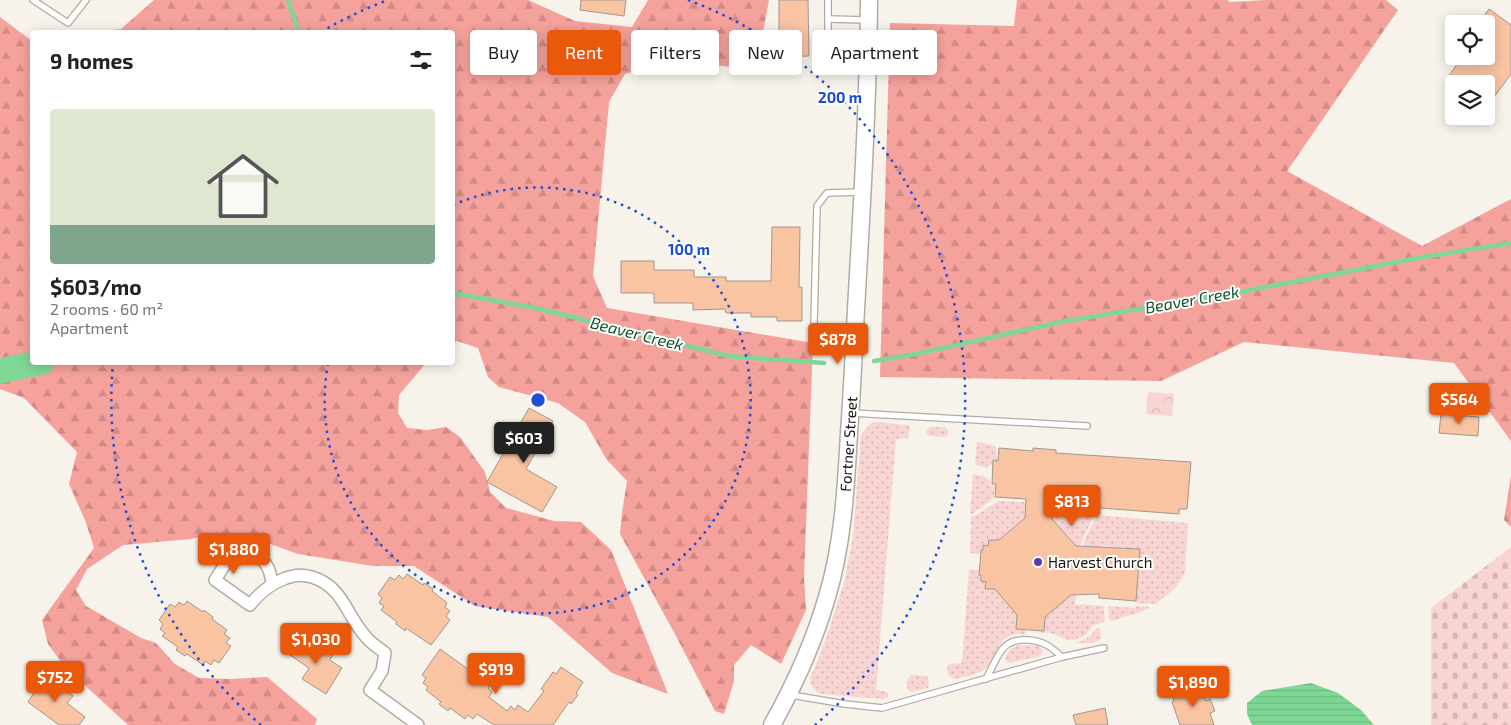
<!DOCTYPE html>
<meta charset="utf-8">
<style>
body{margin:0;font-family:"Exo 2",sans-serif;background:#f2f2f2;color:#222;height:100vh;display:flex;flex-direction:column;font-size:19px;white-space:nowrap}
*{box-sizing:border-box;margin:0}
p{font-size:16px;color:#767676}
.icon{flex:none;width:28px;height:28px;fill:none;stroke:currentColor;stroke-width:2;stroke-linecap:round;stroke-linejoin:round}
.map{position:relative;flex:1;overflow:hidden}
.panel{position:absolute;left:30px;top:30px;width:425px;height:335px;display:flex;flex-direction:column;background:#fff;border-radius:5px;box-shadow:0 2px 12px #0003}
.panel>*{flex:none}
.top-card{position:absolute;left:470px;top:30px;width:475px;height:45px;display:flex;gap:10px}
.fabs{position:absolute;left:1445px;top:15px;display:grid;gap:10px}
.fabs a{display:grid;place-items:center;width:50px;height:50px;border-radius:5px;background:#fff;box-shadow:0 2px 12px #0003;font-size:25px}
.price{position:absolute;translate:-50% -42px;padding:0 11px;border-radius:5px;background:#ea580c;color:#fff;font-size:16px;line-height:32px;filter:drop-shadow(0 1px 2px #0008)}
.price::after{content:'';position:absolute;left:50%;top:30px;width:15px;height:11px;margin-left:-8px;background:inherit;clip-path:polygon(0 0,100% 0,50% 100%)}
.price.selected{background:#222;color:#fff}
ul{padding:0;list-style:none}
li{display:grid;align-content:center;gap:10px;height:265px;padding:0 20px}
li span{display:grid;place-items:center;height:155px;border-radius:5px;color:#555}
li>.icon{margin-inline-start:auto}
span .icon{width:90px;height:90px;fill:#fffc;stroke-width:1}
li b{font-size:21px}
h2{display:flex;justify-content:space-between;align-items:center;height:60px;padding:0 20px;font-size:21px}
.tag{padding:0 18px;border-radius:5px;background:#fff;box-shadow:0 2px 12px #0003;font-size:18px;line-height:45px}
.tag.selected{background:#ea580c;color:#fff}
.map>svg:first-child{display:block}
.grass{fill:url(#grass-dots)}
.forest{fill:url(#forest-firs)}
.cemetery{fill:url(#cemetery-stones)}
.park{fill:url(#park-crowns)}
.water{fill:url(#water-rules)}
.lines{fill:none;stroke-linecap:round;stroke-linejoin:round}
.stream{stroke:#7fd796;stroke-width:4.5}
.river{stroke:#7fd796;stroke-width:25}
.building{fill:#f8c4a2;stroke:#9f9791}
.lane-casing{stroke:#b0aca4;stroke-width:8}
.street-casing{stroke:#b0aca4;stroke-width:14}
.secondary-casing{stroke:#b0aca4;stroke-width:19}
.lane{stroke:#fff;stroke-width:5.5}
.street{stroke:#fff;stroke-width:11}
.secondary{stroke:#fff;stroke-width:16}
.ring{fill:none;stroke:#1d4ed8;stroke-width:2.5;stroke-dasharray:2.5 5}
.poi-dot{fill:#563cb4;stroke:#fff;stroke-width:2}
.labels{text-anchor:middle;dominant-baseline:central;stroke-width:4;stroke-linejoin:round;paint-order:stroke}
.street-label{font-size:15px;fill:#181714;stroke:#fff}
.poi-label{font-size:15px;fill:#181714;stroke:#fff;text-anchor:start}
.water-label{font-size:16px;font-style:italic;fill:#105128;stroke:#fff}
.centre{fill:#1d4ed8;stroke:#fff;stroke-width:2.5}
.ring-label{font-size:15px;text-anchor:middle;font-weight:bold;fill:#1d4ed8;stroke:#fff;stroke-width:4;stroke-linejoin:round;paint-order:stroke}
</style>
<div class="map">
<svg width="1511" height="725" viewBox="0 0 1511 725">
<defs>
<pattern id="grass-dots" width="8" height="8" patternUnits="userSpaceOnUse" patternTransform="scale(1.25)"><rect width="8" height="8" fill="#f8d5d2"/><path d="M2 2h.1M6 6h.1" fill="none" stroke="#d4b6b3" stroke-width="1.8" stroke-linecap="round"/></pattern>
<pattern id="forest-firs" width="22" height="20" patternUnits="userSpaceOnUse" patternTransform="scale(1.25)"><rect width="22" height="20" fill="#f5a19c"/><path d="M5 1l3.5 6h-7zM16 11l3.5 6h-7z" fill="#d18a86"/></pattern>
<pattern id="cemetery-stones" width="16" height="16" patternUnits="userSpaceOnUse" patternTransform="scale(1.25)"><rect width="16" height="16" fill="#f8d5d2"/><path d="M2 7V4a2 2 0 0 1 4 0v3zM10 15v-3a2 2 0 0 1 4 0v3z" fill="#d4b6b3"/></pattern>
<pattern id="park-crowns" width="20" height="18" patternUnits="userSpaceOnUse" patternTransform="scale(1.25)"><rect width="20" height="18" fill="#f8d5d2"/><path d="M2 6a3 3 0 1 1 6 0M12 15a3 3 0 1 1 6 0" fill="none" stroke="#d4b6b3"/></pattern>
<pattern id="water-rules" width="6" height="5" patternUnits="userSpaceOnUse" patternTransform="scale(1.25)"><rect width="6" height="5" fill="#7fd796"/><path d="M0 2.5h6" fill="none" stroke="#6db880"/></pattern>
</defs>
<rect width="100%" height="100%" fill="#f7f3ea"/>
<!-- grass -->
<g class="grass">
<path d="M876 422 908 425 910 428 908 438 896 439 876 690 887 692 889 696 883 699 821 694C814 691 811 686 810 679L827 636 844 582 853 536 861 435 870 424Z"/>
<path d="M930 427H945L948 430V435L945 437 929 436 926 432Z"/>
<path d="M977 442 996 446 997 460H993L992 464 988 466 987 468 975 465Z"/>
<path d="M973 474 986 477V479H989V481L991 482 990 485 995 486 994 498 972 514H970Z"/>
<path d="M998 501 1025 502V518L999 540H989L988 546 984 545 980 554 970 553 971 516H975Z"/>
<path d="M1053 506 1094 510C1094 523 1083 532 1081 546H1076L1052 519Z"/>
<path d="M1097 515 1188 523 1185 573 1175 588 1156 604 1136 603 1140 549 1103 546 1101 568 1083 547C1085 534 1093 526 1097 515Z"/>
<path d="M969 569 979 570 981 581H986L985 588 995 589 1017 615 1016 629 1026 630 1025 634C992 633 1003 653 985 669 977 675 964 677 955 679L948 675 947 668 949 664 962 663Z"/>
<path d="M1071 595H1076L1075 604 1104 606 1105 621 1092 626 1086 635 1074 640H1067L1051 633 1034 632 1044 631 1045 617Z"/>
<path d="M1108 606 1135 608 1136 606 1150 607 1141 612 1111 621 1109 619Z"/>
<path d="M1099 627 1102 638 1098 641 1090 643H1076L1089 637 1096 629Z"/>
<path d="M1019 645 1038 646 1043 650 1040 656 1008 663 1005 659C1007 651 1012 647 1019 645Z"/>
<path d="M911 675 927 676 929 682 928 688 912 692 908 690 906 682Z"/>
</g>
<!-- forest -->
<g class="forest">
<path d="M154 0H528L575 21 632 27 648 0H769L756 69 667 61 625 74 609 102 593 276 607 308 813 343 804 577 806 610 781 664 751 645 734 665V681L724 714 715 711 676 636 620 534 622 513 627 481 607 460 585 422 558 403 499 387 488 377 478 348 457 341 453 344 452 32H97L121 29Z"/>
<path d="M1017 0H1228L1229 2 1266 0H1386L1398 10 1287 171 1422 246 1511 199V441L1454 363 1244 342 1161 381 880 377 890 23 1014 26Z"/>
<path d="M0 17 32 41V362L426 363 399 395 398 413 407 428 427 430 446 427 460 437 485 472 490 492 506 508 554 521 581 522 611 550 668 694 612 673 548 617 475 606 414 566H373L298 554 262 541 215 533 191 539 123 545 87 569 76 590 86 606 141 638 156 643 175 664 199 678 231 679 267 677 317 719 315 725H128L65 667 48 644 42 620 94 548 85 520 69 484 77 452 24 398 0 389Z"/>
<path d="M1511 475V527L1504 520Z"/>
</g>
<!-- cemetery -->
<path class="cemetery" d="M1511 547V725H1431V608Z"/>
<!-- park -->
<path class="park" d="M1148 392 1174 394 1172 416 1146 414Z"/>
<!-- water -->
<path class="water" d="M1311 683 1338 693 1361 710 1374 725H1252L1247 714V703L1262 691Z"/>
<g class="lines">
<!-- stream -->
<g class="stream">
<path d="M288 0 299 32"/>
<path d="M452 293 536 308 728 356 824 363"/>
<path d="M874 361 916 354 1065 321 1218 296 1418 258 1511 243"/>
</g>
<!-- river -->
<path class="river" d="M0 371 42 362"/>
</g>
<!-- building -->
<g class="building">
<path d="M581 0H626L624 16 580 10Z"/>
<path d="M779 0H808L809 56 779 57Z"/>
<path d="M1489 9 1511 25V74L1486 108V84H1458L1448 77 1458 63 1460 65 1467 56H1486V24L1481 20Z"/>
<path d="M772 227H800L799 287H802V321H777V317H751V313H726L725 309 693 310V303H654V293H621V261H654V270H694V277H726V281H771Z"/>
<path d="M529 408 553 421 526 469 557 487 542 512 487 482Z"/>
<path d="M1441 414 1479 417 1478 436 1439 433Z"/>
<path d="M999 448 1033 451V448L1056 450V453L1191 462 1187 509H1179V514L1100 508V505L1054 501 1052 519 1076 546 1140 549 1136 601 1099 598V594L1071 595 1045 617 1044 631 1016 629 1017 615 995 589H985L986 582 981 581V575H979L981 550H983V545L988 546 989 540H999L1025 518 1026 499 995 497 996 484H992L993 460 998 461Z"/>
<path d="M407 574 423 585 424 583 433 589 432 591 447 603 445 607 450 611 446 616 450 620 431 645 406 628 405 631 396 624 397 622 381 610 384 606 379 603 382 598 378 594 390 577 395 580 399 575 403 579Z"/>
<path d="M187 601 203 612 204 610 213 617 212 619 227 630 224 634 230 638 226 643 231 646 219 663 214 660 211 665 205 661 203 665 187 654 185 656 176 650 178 647 162 636 165 633 160 629 163 624 159 620 170 604 175 607 179 602 184 605Z"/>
<path d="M296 639 318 652 322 646 333 654 330 660 342 668 326 694 302 679 309 668 287 653Z"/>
<path d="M440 649 490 685 488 688 492 692 489 697 507 711 511 706 515 710 518 705 528 712 544 691 541 689 553 672 556 674 561 667 583 682 576 693 578 695 571 704 569 702 553 725H494L477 714 473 719 468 715 465 719 450 708 448 711 439 704 441 702 426 690 428 687 423 683 426 678 422 675Z"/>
<path d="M46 675 73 696 67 703 85 717 79 725H59L28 702Z"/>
<path d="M1197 685 1200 692 1202 691 1206 701 1210 699 1215 711 1210 713 1214 725H1180L1172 702 1174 701 1172 695Z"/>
<path d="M1105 708 1108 725H1076L1073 715Z"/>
</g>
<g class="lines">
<defs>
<g id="lane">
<path d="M33 0 68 23 86 0"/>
<path d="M828 0V54"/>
<path d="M829 19 866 20"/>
<path d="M814 322 817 206 827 193 861 192"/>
<path d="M852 413 1087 426"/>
<path d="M986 679C998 658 1000 638 1028 640 1044 641 1051 647 1062 657"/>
<path d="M791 695 845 704 882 708 1062 657 1104 648"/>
</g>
<path id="street" d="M272 584C270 565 264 559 248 550L231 555 215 580 250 605C260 592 270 584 286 578 296 575 301 574 312 577 344 587 346 616 367 638 372 644 379 648 385 653L382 671 370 690 418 725"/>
<path id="secondary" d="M772 725C795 684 814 642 827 597 843 544 846 488 849 433 852 392 854 350 856 309 862 206 868 103 869 0"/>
</defs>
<!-- lane casing -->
<use href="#lane" class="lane-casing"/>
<!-- street casing -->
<use href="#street" class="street-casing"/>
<!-- secondary casing -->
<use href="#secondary" class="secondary-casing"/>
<!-- lane -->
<use href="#lane" class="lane"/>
<!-- street -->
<use href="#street" class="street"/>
<!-- secondary -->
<use href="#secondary" class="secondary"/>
</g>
<!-- distance rings -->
<g class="ring">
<path d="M453 205A213 213 0 1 1 328 363"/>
<path d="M261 725A427 427 0 0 1 113 363M321 32A427 427 0 0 1 388 0M688 0A427 427 0 0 1 815 725"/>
</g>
<!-- markers -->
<circle class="poi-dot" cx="1038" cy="562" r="5"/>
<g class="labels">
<!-- street labels -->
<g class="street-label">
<text transform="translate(848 444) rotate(-86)">Fortner Street</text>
</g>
<!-- poi labels -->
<g class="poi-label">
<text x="1048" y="562">Harvest Church</text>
</g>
<!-- water labels -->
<g class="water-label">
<text transform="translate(1192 299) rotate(-10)">Beaver Creek</text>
<text transform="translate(637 333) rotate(14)">Beaver Creek</text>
</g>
</g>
<circle cx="538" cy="400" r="8" class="centre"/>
<g class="ring-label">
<text x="840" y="103">200 m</text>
<text x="689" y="255">100 m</text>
</g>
</svg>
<div class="fabs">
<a><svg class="icon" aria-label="locate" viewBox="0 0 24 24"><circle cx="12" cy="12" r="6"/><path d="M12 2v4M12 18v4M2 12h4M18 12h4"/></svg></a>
<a><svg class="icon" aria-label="layers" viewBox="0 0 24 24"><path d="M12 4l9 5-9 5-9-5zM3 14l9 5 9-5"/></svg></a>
</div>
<b class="price" style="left:838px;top:365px">$878</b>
<b class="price" style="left:1459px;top:425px">$564</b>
<b class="price selected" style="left:524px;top:464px">$603</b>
<b class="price" style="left:1072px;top:527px">$813</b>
<b class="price" style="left:234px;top:575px">$1,880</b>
<b class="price" style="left:316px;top:665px">$1,030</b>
<b class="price" style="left:496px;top:695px">$919</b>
<b class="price" style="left:55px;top:703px">$752</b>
<b class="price" style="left:1193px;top:708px">$1,890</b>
<div class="top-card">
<a class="tag">Buy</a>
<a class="tag selected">Rent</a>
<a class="tag">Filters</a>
<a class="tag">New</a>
<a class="tag">Apartment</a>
</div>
<section class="panel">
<h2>9 homes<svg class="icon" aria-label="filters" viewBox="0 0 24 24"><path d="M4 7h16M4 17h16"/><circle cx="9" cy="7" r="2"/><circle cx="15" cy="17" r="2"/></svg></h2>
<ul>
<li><span style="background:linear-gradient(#dfe7d0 75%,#7fa58c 0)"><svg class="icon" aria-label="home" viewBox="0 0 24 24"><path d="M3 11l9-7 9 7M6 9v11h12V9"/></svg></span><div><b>$603/mo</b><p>2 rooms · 60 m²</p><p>Apartment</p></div></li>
</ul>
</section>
</div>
